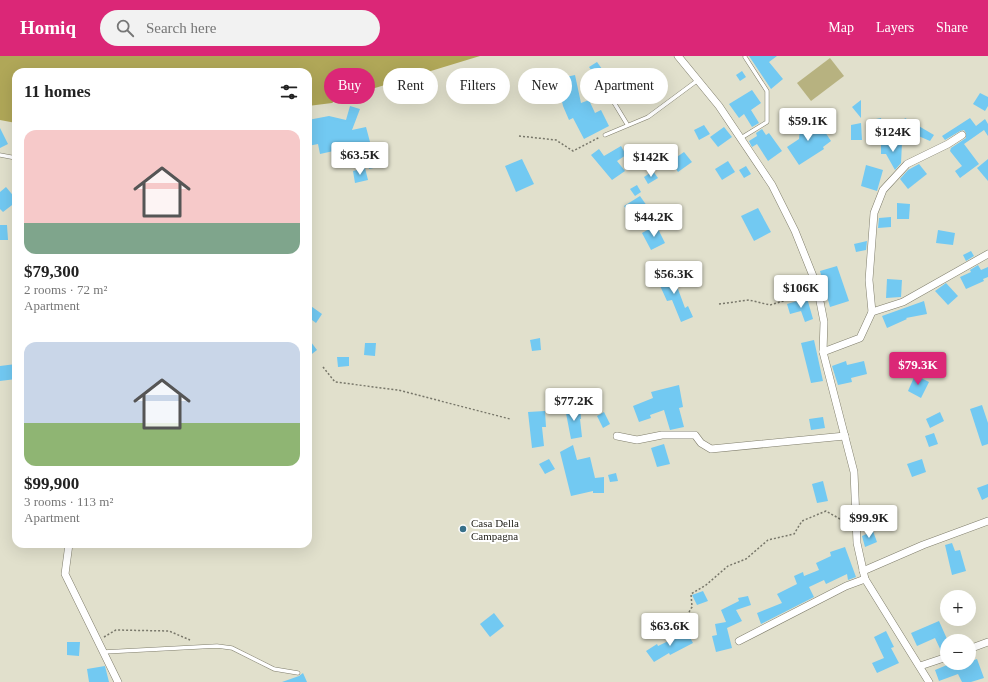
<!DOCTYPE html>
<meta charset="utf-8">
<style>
body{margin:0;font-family:"Times New Roman",serif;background:#f2f2f2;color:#222;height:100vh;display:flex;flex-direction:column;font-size:15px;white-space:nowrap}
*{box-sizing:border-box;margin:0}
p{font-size:13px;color:#767676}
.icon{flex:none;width:22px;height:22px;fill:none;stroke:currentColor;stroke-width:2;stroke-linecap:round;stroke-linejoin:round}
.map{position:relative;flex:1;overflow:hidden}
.drawer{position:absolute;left:12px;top:12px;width:300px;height:480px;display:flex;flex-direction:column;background:#fff;border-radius:12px;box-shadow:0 4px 16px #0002}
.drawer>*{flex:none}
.banner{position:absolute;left:324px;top:12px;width:380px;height:36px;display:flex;gap:8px}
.fabs{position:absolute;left:940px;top:534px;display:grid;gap:8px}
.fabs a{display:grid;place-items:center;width:36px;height:36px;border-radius:50%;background:#fff;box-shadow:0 4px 16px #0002;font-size:20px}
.price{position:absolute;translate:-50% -34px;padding:0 9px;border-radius:4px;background:#fff;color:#222;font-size:13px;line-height:26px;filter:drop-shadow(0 1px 2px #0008)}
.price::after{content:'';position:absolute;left:50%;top:24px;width:12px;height:9px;margin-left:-6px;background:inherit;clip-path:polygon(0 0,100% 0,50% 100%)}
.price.active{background:#db2777;color:#fff}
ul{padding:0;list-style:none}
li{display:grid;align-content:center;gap:8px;height:212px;padding:0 12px}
li span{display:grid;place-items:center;height:124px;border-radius:12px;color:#555}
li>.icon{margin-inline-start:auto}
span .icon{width:72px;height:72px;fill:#fffc;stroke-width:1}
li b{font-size:17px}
h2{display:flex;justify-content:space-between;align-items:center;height:48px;padding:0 12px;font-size:17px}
.pill{padding:0 14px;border-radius:18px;background:#fff;box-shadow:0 4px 16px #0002;font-size:14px;line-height:36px}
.pill.active{background:#db2777;color:#fff}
header{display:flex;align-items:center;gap:24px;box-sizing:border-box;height:56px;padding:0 20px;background:#db2777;color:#fff}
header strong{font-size:19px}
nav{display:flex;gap:22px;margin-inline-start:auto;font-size:14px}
.search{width:280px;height:36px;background:#f2f2f2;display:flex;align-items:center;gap:10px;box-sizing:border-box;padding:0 14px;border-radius:22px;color:#767676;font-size:15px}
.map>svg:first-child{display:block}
.green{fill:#b7b280}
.water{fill:#b0a758}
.building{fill:#72c9f2}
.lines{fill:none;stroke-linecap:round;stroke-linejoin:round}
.service-casing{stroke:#7f7d6b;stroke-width:4.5}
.minor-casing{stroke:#7f7d6b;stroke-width:8}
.path{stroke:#78776a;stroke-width:1.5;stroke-dasharray:2 2;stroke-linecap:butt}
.service{stroke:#fff;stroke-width:3.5}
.minor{stroke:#fff;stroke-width:7}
.poi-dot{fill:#38718a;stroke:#fff;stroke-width:1.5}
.labels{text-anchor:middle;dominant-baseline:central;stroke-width:4;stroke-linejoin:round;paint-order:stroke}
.poi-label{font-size:11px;fill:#1f1e17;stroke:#fff;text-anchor:start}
</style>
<header>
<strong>Homiq</strong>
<div class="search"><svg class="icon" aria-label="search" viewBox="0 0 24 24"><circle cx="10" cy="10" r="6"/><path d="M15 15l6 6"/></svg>Search here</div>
<nav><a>Map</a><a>Layers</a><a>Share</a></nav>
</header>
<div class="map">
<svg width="988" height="626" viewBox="0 0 988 626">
<rect width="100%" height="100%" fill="#e1e0cc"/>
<!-- green -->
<path class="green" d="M830 2 844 20 811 45 797 27Z"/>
<!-- water -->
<path class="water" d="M0 0H480L375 32 350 34 332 47 308 50V16H16V67L0 64Z"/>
<!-- building -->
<g class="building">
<path d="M749 0H777L769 6 783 23 771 33Z"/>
<path d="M597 6 610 24 603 30 589 11Z"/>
<path d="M742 15 746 21 740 25 736 19Z"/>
<path d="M575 19 581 47 589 44 595 57 601 54 609 70 584 83 573 62 569 64 563 50 557 23Z"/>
<path d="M752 34 761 47 751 54 759 67 752 71 744 58 739 62 729 48Z"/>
<path d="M980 37 988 41V50L985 55 973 48Z"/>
<path d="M861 44V62L852 51Z"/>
<path d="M350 50 360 53 352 74 366 71 370 86 346 91 349 105 341 107 338 94 320 98 318 88 308 90V64L329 60 346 64Z"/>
<path d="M801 62 813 63 811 76 821 70 831 85 823 91 824 93 799 109 787 91 799 83Z"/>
<path d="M881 62 885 82 875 84 871 64Z"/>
<path d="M905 62 934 79 930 85 900 72Z"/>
<path d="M970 62 976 70 985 63 988 68V80L984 74 964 88 979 108 960 122 955 115 962 110 950 95 951 92 966 82V77L964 74 960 75 945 84 942 80Z"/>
<path d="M861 67 862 84H851V69Z"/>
<path d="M704 69 710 78 699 84 694 74Z"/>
<path d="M724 71 732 81 718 91 710 81Z"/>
<path d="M0 72 8 88 0 92Z"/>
<path d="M762 73 766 79 769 77 782 95 768 105 757 88 752 91 749 85 757 80 756 77Z"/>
<path d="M376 86 383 110 369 113 364 89Z"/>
<path d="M881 86 902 87 901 107 895 114 886 98H881Z"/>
<path d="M621 90 626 99 617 105 625 115 612 124 591 99 599 93 604 100Z"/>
<path d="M684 96 692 106 678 116 671 105Z"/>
<path d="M522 103 534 128 516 136 505 110Z"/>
<path d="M988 103V125L977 112Z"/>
<path d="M728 105 735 116 722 124 715 113Z"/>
<path d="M919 108 927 118 908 133 900 123 908 114Z"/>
<path d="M866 109 883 114 877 135 861 130Z"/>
<path d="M746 110 751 118 744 122 739 114Z"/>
<path d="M365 112 368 124 355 127 353 115Z"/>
<path d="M653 115 658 122 648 128 644 121Z"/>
<path d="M637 129 641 136 635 140 630 133Z"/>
<path d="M6 131 16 143V146L3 156 0 153V136Z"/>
<path d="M640 140 647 150 631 160 624 150Z"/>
<path d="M897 147 910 148 909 163H897Z"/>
<path d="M758 152 771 176 754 185 741 160Z"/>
<path d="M891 161V171L878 172 879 162Z"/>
<path d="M0 169H7L8 184H0Z"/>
<path d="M656 169 665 187 651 194 642 177Z"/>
<path d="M938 174 955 177 953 189 936 187Z"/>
<path d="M867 185 866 194 856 196 854 188Z"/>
<path d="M971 195 974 200 966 205 963 199Z"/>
<path d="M978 209 981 214 988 211V221L983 223 984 225 966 233 960 221 971 216 970 214Z"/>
<path d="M837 210 849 245 830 251 820 215Z"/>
<path d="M674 215 678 224 675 225 685 252 688 250 693 261 681 266 672 244 667 245 657 223Z"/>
<path d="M887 223 902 224 901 241 886 242Z"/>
<path d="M946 227 958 240 948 249 935 235Z"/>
<path d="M807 242 813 263 805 266 801 255 790 258 787 248Z"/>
<path d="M924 245 927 258 906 262 907 263 887 272 882 260Z"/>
<path d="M308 248 322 258 316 267 308 261Z"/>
<path d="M308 282 317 294 308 301Z"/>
<path d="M540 282 541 294 532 295 530 284Z"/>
<path d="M814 284 823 325 811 327 801 287Z"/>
<path d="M365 287H376L375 300 364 299Z"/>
<path d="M337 301H349V310L338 311Z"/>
<path d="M846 305 847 309 864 305 867 318 851 322 852 326 838 329 832 310Z"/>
<path d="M16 308V323L0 325V310Z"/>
<path d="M915 319 929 326 921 342 908 335Z"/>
<path d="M679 329 683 351 679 352 684 371 670 374 664 354 650 359 651 362 639 366 633 350 653 342 651 336Z"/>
<path d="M982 349 988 367V388L982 390 970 353Z"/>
<path d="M580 350 581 363H580L582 381 571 383 565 352Z"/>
<path d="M545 355 546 371H542L544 390 532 392 528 356Z"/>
<path d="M604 356 610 368 603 372 597 360Z"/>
<path d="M940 356 944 365 930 372 926 363Z"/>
<path d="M823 361 825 372 811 374 809 363Z"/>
<path d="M934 377 938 388 929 391 925 380Z"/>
<path d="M664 388 670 408 657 411 651 392Z"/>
<path d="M573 389 577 404 590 401 595 422 604 421V437H593V435L571 440 560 396Z"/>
<path d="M549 403 555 413 545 418 539 408Z"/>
<path d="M922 403 926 416 912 421 907 408Z"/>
<path d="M616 417 618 425 610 426 608 419Z"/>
<path d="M823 425 828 445 817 447 812 428Z"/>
<path d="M988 428V441L982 444 977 432Z"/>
<path d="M873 475 877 486 865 491 862 480Z"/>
<path d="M952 487 955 495 960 494 966 515 952 519 945 489Z"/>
<path d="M845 491 856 521 848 524 847 518 826 528 824 524 809 531 814 541 761 568 757 557 782 547 777 538 797 528 794 520 803 516 804 520 819 514 816 507 831 500 830 496Z"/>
<path d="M703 535 708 545 697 549 692 539Z"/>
<path d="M748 540 751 549 736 554 742 565 727 572 732 592 716 596 712 580 717 579 715 568 726 566 721 554 739 545 738 542Z"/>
<path d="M494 557 504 570 490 581 480 568Z"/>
<path d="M939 565 947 583V596L942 597 935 582 917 590 911 577Z"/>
<path d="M886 575 894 591 891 592 899 607 877 617 872 607 884 602 874 581Z"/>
<path d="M687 576 693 587 670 599 669 597 654 606 646 595 657 588 658 590Z"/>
<path d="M67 586H80L79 600 67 599Z"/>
<path d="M977 603 984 622 971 626H962L958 618 939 625 935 614 947 609 946 607 947 609 950 607 952 612Z"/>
<path d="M105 610 109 626H89L87 613Z"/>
<path d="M303 617 307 626H282L299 620Z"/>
</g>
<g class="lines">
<defs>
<g id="service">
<path d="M607 35 627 68"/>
<path d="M605 79 648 61 698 24"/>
<path d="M741 82 767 66V35L745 1"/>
<path d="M0 99 16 102"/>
<path d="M104 596 217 590 232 592 274 613 298 617"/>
</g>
<g id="minor">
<path d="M678 0 719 50 772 129 795 175 817 230 824 266 823 296 854 416 857 487 865 523 929 626"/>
<path d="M872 256 869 224 874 157 883 134 907 108 948 88 962 79"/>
<path d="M823 296 860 282 872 256 903 246 988 198"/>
<path d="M617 380 637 384 662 379H695L701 387 711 393 845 380"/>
<path d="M69 488 65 518 118 626"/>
<path d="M863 515 923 489 988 465"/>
<path d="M739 585 846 530 865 523"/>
<path d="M969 593 988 586"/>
<path d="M920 610 947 601"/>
</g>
</defs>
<!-- service casing -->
<use href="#service" class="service-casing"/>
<!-- minor casing -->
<use href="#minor" class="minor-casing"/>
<!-- path -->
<g class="path">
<path d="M519 80 556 84 573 95 600 81"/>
<path d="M719 248 749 244 770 249 810 237"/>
<path d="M323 311 335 326 398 334 510 363"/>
<path d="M681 570 692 551 691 538 706 529 728 510 746 503 768 484 794 478 802 465 826 455 847 467"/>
<path d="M104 581 116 574 169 575 190 584"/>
</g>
<!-- service -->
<use href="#service" class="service"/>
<!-- minor -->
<use href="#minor" class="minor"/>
</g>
<!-- markers -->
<circle class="poi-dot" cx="463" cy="473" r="4"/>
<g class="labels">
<!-- poi labels -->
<g class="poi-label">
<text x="471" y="467">Casa Della<tspan x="471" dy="13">Campagna</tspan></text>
</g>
</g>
</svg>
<div class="fabs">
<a>+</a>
<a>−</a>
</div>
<b class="price" style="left:808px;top:86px">$59.1K</b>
<b class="price" style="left:893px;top:97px">$124K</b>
<b class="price" style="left:360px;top:120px">$63.5K</b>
<b class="price" style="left:651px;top:122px">$142K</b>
<b class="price" style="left:654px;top:182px">$44.2K</b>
<b class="price" style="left:674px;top:239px">$56.3K</b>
<b class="price" style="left:801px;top:253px">$106K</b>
<b class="price active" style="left:918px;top:330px">$79.3K</b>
<b class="price" style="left:574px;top:366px">$77.2K</b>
<b class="price" style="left:869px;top:483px">$99.9K</b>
<b class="price" style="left:670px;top:591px">$63.6K</b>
<div class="banner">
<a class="pill active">Buy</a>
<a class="pill">Rent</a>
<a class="pill">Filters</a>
<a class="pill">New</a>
<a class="pill">Apartment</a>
</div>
<section class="drawer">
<h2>11 homes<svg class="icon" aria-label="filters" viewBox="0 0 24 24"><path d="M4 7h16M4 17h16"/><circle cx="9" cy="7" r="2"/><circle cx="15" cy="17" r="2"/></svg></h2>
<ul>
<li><span style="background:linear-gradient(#f6c9c9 75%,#7fa58c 0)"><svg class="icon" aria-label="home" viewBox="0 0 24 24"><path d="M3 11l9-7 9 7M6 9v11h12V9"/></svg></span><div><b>$79,300</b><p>2 rooms · 72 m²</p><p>Apartment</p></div></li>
<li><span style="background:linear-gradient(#c9d6e8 65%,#8fb573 0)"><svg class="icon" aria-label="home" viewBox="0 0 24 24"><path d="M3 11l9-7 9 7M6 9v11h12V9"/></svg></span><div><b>$99,900</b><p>3 rooms · 113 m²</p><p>Apartment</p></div></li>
</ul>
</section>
</div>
